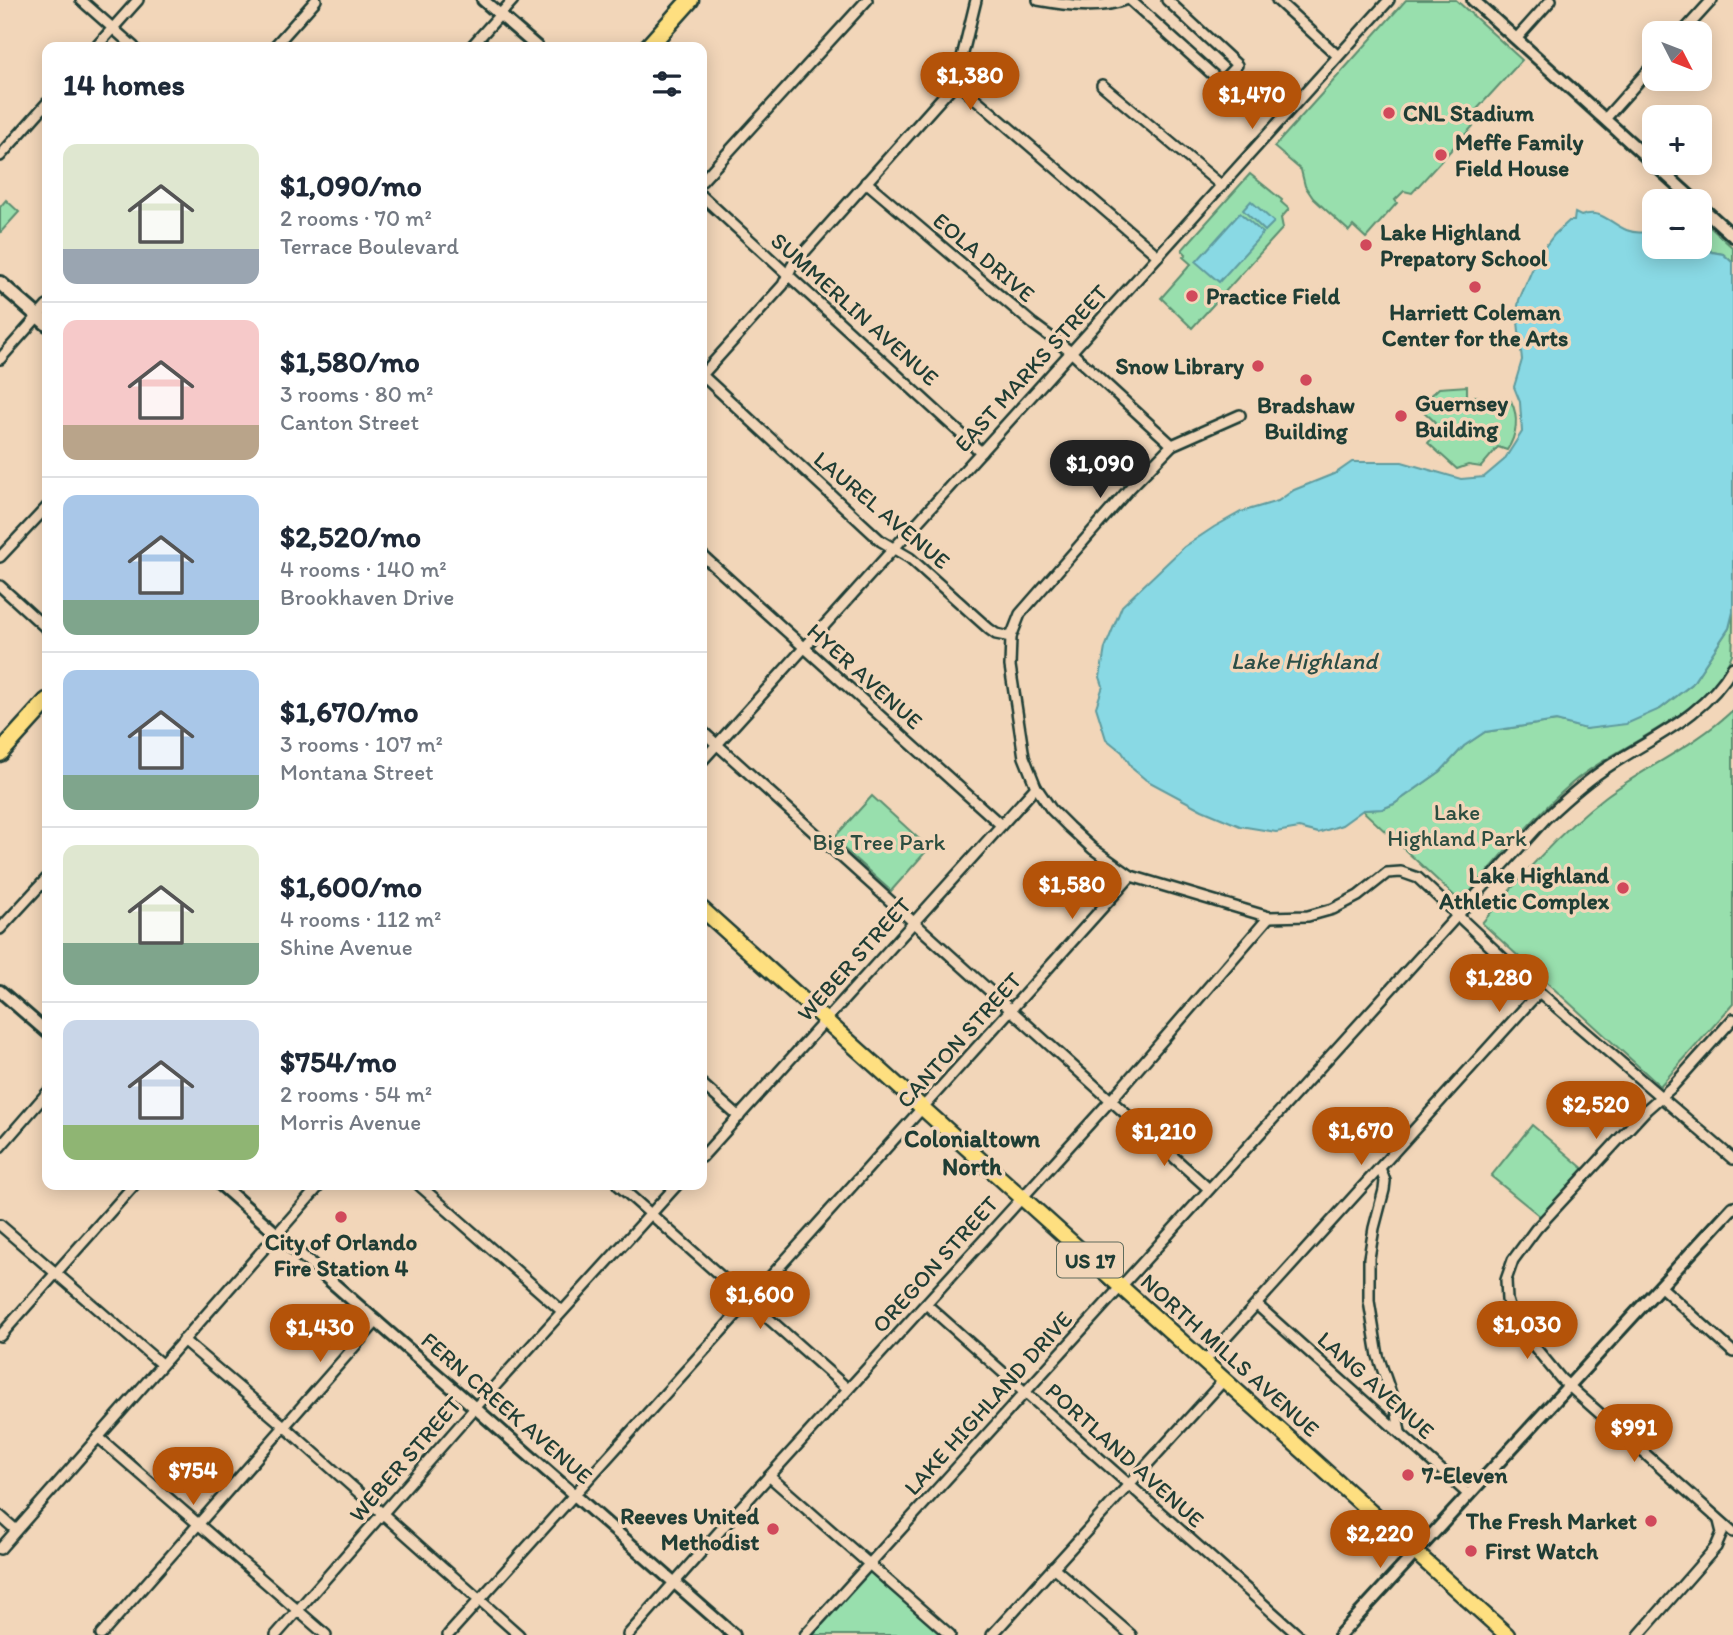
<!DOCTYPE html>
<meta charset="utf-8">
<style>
body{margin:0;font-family:Itim,sans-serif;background:#f6f6f7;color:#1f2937;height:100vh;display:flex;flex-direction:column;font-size:26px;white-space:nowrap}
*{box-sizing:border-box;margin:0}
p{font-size:23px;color:#747a83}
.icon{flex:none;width:38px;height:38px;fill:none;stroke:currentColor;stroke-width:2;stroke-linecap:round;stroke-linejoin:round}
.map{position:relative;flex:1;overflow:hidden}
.drawer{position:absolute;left:42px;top:42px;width:665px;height:1148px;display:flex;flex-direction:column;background:#fff;border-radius:14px;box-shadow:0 4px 18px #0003}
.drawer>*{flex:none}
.needle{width:46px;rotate:132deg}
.tools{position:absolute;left:1642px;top:21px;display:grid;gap:14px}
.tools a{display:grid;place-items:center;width:70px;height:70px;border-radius:14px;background:#fff;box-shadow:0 4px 18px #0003;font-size:35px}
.price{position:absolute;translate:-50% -60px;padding:0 16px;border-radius:24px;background:#b45309;color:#fff;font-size:23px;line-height:46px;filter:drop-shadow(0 2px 4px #0008)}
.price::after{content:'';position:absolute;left:50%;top:42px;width:21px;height:16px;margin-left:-10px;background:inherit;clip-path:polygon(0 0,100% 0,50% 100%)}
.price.on{background:#222;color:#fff}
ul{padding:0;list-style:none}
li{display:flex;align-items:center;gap:21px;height:175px;padding:0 21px}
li+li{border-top:2px solid #e0e1e3}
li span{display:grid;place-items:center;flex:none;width:196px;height:140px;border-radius:14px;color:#555}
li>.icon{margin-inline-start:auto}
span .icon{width:84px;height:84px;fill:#fffc;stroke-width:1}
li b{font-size:30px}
h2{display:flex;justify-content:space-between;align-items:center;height:84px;padding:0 21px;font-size:30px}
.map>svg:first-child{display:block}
.green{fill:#98dfad;stroke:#5c8e70;stroke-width:2}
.water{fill:#89d9e4;stroke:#5f9b9e;stroke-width:2}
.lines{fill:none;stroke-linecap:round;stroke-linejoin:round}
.minor-casing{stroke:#1f3d34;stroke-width:14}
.tertiary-casing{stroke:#1f3d34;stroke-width:16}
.secondary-casing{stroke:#1f3d34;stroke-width:18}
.primary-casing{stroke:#1f3d34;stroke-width:19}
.trunk-casing{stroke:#1f3d34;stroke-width:21}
.minor{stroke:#f2d6b9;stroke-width:9}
.tertiary{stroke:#f2d6b9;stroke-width:10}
.secondary{stroke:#f2d6b9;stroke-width:12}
.primary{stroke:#fedf80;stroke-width:14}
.trunk{stroke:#fedf80;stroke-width:16}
.poi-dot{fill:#d1495b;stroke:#f2d6b9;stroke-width:2.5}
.labels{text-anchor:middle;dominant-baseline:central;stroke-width:7;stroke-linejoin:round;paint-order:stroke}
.shield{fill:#f2d6b9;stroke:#5e6b5c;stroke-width:2}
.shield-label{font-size:21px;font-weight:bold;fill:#1f3d34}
.poi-label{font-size:23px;font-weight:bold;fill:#1f3d34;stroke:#f2d6b9;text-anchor:start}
.street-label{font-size:23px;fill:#1f3d34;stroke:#f2d6b9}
.park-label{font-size:23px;fill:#2b4d40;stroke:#f2d6b9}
.water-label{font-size:24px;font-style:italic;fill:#2a4d46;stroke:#f2d6b9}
.neighbourhood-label{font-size:24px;font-weight:bold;fill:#1f3d34;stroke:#f2d6b9}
</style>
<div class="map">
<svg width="1733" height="1635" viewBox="0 0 1733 1635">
<rect width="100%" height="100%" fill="#f2d6b9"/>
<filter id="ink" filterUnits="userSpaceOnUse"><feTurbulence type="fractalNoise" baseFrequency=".0143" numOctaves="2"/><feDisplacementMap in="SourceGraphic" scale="14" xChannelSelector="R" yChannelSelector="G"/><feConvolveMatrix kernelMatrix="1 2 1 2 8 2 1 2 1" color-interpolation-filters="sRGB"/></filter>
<g filter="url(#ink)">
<!-- green -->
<g class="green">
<path d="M1406 0H1456L1522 60 1467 120 1473 126 1412 193 1404 191 1395 200 1397 203 1366 238 1353 226 1349 231 1313 198 1305 186 1301 170 1274 147Z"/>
<path d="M1250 174 1282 200 1281 202 1289 209 1281 218 1283 228 1192 328 1161 298 1191 264 1183 257 1186 254 1182 250Z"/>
<path d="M6 200 19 212 0 233V207Z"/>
<path d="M1699 217 1733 248V263L1723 254 1712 252 1699 241Z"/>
<path d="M1467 386V400L1475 396C1490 401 1496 399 1511 401 1519 417 1517 435 1507 450L1498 447 1481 467 1468 465 1457 469 1428 443 1433 437H1437L1439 431 1433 426 1435 422 1421 409 1424 406 1422 404 1439 388Z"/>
<path d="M1733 612C1733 624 1733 642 1732 654 1711 715 1617 744 1571 784 1531 819 1497 862 1461 902L1362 810 1382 809 1394 804 1441 771 1464 746 1485 732 1557 721 1586 729 1660 709 1692 684 1729 628Z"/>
<path d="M1733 710V1004L1660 1086 1482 923C1519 879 1559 832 1605 797 1647 766 1695 746 1733 710Z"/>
<path d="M872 796 929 848 891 891 833 839Z"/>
<path d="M1532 1125 1585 1170 1541 1217 1491 1176Z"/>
<path d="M869 1564 950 1635H810Z"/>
</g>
<!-- water -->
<g class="water">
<path d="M1251 201 1274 222 1265 231 1243 210Z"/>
<path d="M1240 213 1263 233 1219 282 1196 262Z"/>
<path d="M1575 213 1581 216C1607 205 1616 237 1645 232L1654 238V247H1682L1692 253 1695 247H1699V241L1712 252 1723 254 1733 263V612L1729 628 1692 684 1660 709 1626 724 1586 729 1556 721 1485 732 1464 746 1441 771 1394 804 1382 809 1363 810 1342 825 1318 833 1299 828 1276 832 1240 826 1202 810 1146 780 1133 769 1122 752 1106 739 1096 707 1103 686 1100 677 1105 648 1122 606 1184 547 1214 527 1241 512 1278 501 1294 490 1336 473 1352 462H1402L1461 479 1484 477 1504 460 1522 432 1520 402 1514 387 1522 360 1517 312 1519 300 1538 256 1554 235 1569 221H1574Z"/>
</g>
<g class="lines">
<defs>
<g id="minor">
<path d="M81 0 134 47"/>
<path d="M976 0 956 82 792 266 783 285 702 375 881 541 910 558 989 629 996 634 1011 637"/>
<path d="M1038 0C1066 5 1098 10 1125 0"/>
<path d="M1130 0 1221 82 1237 65 1167 0"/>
<path d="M1277 0 1338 56"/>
<path d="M1682 33 1712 0"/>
<path d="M1516 39 1551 0"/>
<path d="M96 47 138 0"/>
<path d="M274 47 316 0"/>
<path d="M471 47 513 0"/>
<path d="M956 82 1158 256"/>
<path d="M1102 85 1222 186"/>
<path d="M1605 119 1654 64"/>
<path d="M0 156 47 103"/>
<path d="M702 181 867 0"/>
<path d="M866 182 1033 324 1071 352 1172 445"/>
<path d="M702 196 981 452"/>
<path d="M0 359 47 306"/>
<path d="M1240 415 1172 445 1130 488 1020 614 1011 637 1010 666 1024 757 1036 787 1051 809 1069 827 1093 849 1131 876 1269 917 1308 916 1333 909 1358 896 1387 873 1401 872 1418 878 1539 992 1733 1159"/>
<path d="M702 555 1001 825"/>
<path d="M0 557 47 507"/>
<path d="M0 586 47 629"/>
<path d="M702 731 1209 1189"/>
<path d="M702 761 1389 0"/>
<path d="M0 929 47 878"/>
<path d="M1733 1019 1671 1088 1647 1109 1536 1229 1513 1260 1506 1280 1507 1300 1512 1316 1524 1334 1561 1379 1733 1532"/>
<path d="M702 1084 739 1117"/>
<path d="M0 1147 47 1093"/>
<path d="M702 1157 1036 787"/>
<path d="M1380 1168 1385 1181 1384 1190 1374 1228 1369 1258V1301L1378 1356 1396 1408 1400 1432"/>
<path d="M419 1185 562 1311"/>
<path d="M618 1185 848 1389"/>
<path d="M0 1225 161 1364"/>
<path d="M1660 1286 1733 1352"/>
<path d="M926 1304 1298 1635"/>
<path d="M1257 1305 1469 1495"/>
<path d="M0 1336 134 1185"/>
<path d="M183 1340 284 1426 519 1635"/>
<path d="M1204 1362 1539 992"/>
<path d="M98 1437 326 1635"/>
<path d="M769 1476 950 1635"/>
<path d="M0 1516 16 1530"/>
<path d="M0 1549 320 1185"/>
<path d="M1053 1567 1131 1635"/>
<path d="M101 1635 377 1321"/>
<path d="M276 1635 475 1408 677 1185"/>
<path d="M448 1635 1131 876"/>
<path d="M628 1635 733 1516 1111 1100 1269 917"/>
<path d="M805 1635 1545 819C1566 799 1587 780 1612 764 1657 735 1705 715 1733 667"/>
<path d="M992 1635 1224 1380"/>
<path d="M1639 1635 1716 1547 1722 1533 1719 1521"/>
</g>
<g id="tertiary">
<path d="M483 0 537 47"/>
<path d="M1473 0 1695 201"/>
<path d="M1699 205 1733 236"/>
<path d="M0 991 47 1032"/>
<path d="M221 1185 734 1635"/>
<path d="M1340 1635 1733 1207"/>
</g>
<path id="secondary" d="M0 283 47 324"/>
<path id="primary" d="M702 909 1507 1635"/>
<g id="trunk">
<path d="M648 47 690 0"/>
<path d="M0 753 47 701"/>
</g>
</defs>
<!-- minor casing -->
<use href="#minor" class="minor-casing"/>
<!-- tertiary casing -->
<use href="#tertiary" class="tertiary-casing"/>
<!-- secondary casing -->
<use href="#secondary" class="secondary-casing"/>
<!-- primary casing -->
<use href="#primary" class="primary-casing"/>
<!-- trunk casing -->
<use href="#trunk" class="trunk-casing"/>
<!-- minor -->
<use href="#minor" class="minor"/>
<!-- tertiary -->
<use href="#tertiary" class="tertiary"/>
<!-- secondary -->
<use href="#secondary" class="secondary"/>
<!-- primary -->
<use href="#primary" class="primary"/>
<!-- trunk -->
<use href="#trunk" class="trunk"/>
</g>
</g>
<!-- markers -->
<g class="poi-dot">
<circle cx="1389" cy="113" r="7"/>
<circle cx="1441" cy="155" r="7"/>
<circle cx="1366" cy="245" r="7"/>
<circle cx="1475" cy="287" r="7"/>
<circle cx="1192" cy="296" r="7"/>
<circle cx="1258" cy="366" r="7"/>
<circle cx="1306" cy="380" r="7"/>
<circle cx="1401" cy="416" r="7"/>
<circle cx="1623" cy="888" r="7"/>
<circle cx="341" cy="1217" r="7"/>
<circle cx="1408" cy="1475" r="7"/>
<circle cx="1651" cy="1521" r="7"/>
<circle cx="773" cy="1529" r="7"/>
<circle cx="1471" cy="1551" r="7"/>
</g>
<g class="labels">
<!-- shield labels -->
<rect class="shield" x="1057" y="1242.5" width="66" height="35" rx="5"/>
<g class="shield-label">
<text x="1090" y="1260">US 17</text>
</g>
<!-- poi labels -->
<g class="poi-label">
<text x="1403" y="113">CNL Stadium</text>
<text x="1455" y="142">Meffe Family<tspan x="1455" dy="26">Field House</tspan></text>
<text x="1380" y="232">Lake Highland<tspan x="1380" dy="26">Prepatory School</tspan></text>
<text x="1206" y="296">Practice Field</text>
<text x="1475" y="312" text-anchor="middle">Harriett Coleman<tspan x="1475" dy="26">Center for the Arts</tspan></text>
<text x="1244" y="366" text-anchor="end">Snow Library</text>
<text x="1415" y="403">Guernsey<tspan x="1415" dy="26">Building</tspan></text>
<text x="1306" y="405" text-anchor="middle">Bradshaw<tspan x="1306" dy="26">Building</tspan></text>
<text x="1609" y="875" text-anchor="end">Lake Highland<tspan x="1609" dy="26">Athletic Complex</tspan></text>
<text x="341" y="1242" text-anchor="middle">City of Orlando<tspan x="341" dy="26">Fire Station 4</tspan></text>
<text x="1422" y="1475">7-Eleven</text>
<text x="759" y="1516" text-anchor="end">Reeves United<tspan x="759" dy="26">Methodist</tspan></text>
<text x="1637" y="1521" text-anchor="end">The Fresh Market</text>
<text x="1485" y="1551">First Watch</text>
</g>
<!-- street labels -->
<g class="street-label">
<text transform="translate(984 257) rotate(40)">EOLA DRIVE</text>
<text transform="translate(855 309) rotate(42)">SUMMERLIN AVENUE</text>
<text transform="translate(1031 368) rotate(-48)">EAST MARKS STREET</text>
<text transform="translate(882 510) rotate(40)">LAUREL AVENUE</text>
<text transform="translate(865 676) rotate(42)">HYER AVENUE</text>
<text transform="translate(854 959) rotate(-48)">WEBER STREET</text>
<text transform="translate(959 1040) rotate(-48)">CANTON STREET</text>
<text transform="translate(935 1264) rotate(-48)">OREGON STREET</text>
<text transform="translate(1230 1355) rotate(42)">NORTH MILLS AVENUE</text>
<text transform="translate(1376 1385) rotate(42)">LANG AVENUE</text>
<text transform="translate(988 1403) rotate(-48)">LAKE HIGHLAND DRIVE</text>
<text transform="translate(507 1408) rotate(41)">FERN CREEK AVENUE</text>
<text transform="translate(1125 1455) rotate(42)">PORTLAND AVENUE</text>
<text transform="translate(405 1459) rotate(-49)">WEBER STREET</text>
</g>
<!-- park labels -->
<g class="park-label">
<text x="1457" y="812">Lake<tspan x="1457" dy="26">Highland Park</tspan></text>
<text x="879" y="842">Big Tree Park</text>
</g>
<!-- water labels -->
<g class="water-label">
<text x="1304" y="660">Lake Highland</text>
</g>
<!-- neighbourhood labels -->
<g class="neighbourhood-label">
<text x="972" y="1138">Colonialtown<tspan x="972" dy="28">North</tspan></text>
</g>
</g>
</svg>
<div class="tools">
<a><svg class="needle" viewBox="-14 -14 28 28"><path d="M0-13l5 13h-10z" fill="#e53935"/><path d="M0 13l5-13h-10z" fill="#747a83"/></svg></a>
<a>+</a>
<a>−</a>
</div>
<b class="price" style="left:970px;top:112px">$1,380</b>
<b class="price" style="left:1252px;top:131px">$1,470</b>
<b class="price on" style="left:1100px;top:500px">$1,090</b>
<b class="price" style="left:1072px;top:921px">$1,580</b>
<b class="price" style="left:1499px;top:1014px">$1,280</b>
<b class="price" style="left:1596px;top:1141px">$2,520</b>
<b class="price" style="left:1361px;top:1167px">$1,670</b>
<b class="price" style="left:1164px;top:1168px">$1,210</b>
<b class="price" style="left:760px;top:1331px">$1,600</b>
<b class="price" style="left:1527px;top:1361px">$1,030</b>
<b class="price" style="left:320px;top:1364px">$1,430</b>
<b class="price" style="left:1634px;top:1464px">$991</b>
<b class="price" style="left:193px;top:1507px">$754</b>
<b class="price" style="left:1380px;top:1570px">$2,220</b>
<section class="drawer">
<h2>14 homes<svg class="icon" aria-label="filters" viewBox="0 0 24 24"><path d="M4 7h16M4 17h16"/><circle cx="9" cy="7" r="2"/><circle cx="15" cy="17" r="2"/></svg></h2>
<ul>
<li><span style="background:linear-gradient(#dfe7d0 75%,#9aa5b1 0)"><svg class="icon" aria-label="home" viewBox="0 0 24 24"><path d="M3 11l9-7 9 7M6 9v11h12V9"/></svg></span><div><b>$1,090/mo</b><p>2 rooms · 70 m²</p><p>Terrace Boulevard</p></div></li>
<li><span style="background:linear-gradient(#f6c9c9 75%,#b9a48a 0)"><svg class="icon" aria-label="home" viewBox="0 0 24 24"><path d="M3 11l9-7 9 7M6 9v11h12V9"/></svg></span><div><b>$1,580/mo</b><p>3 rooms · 80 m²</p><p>Canton Street</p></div></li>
<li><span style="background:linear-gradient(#a9c7e8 75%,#7fa58c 0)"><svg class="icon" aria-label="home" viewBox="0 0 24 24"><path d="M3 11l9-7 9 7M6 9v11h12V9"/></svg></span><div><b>$2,520/mo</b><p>4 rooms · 140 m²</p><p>Brookhaven Drive</p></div></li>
<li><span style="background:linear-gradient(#a9c7e8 75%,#7fa58c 0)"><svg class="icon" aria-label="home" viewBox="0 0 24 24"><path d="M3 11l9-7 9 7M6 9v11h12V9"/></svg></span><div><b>$1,670/mo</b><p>3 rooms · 107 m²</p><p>Montana Street</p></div></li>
<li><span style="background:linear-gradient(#dfe7d0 70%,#7fa58c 0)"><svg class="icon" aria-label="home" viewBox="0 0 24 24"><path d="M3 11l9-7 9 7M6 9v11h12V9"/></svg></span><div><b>$1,600/mo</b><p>4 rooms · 112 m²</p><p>Shine Avenue</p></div></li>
<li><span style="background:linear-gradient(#c9d6e8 75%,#8fb573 0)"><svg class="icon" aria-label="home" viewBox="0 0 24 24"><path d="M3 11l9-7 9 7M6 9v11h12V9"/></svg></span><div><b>$754/mo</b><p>2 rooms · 54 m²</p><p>Morris Avenue</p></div></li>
</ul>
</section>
</div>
